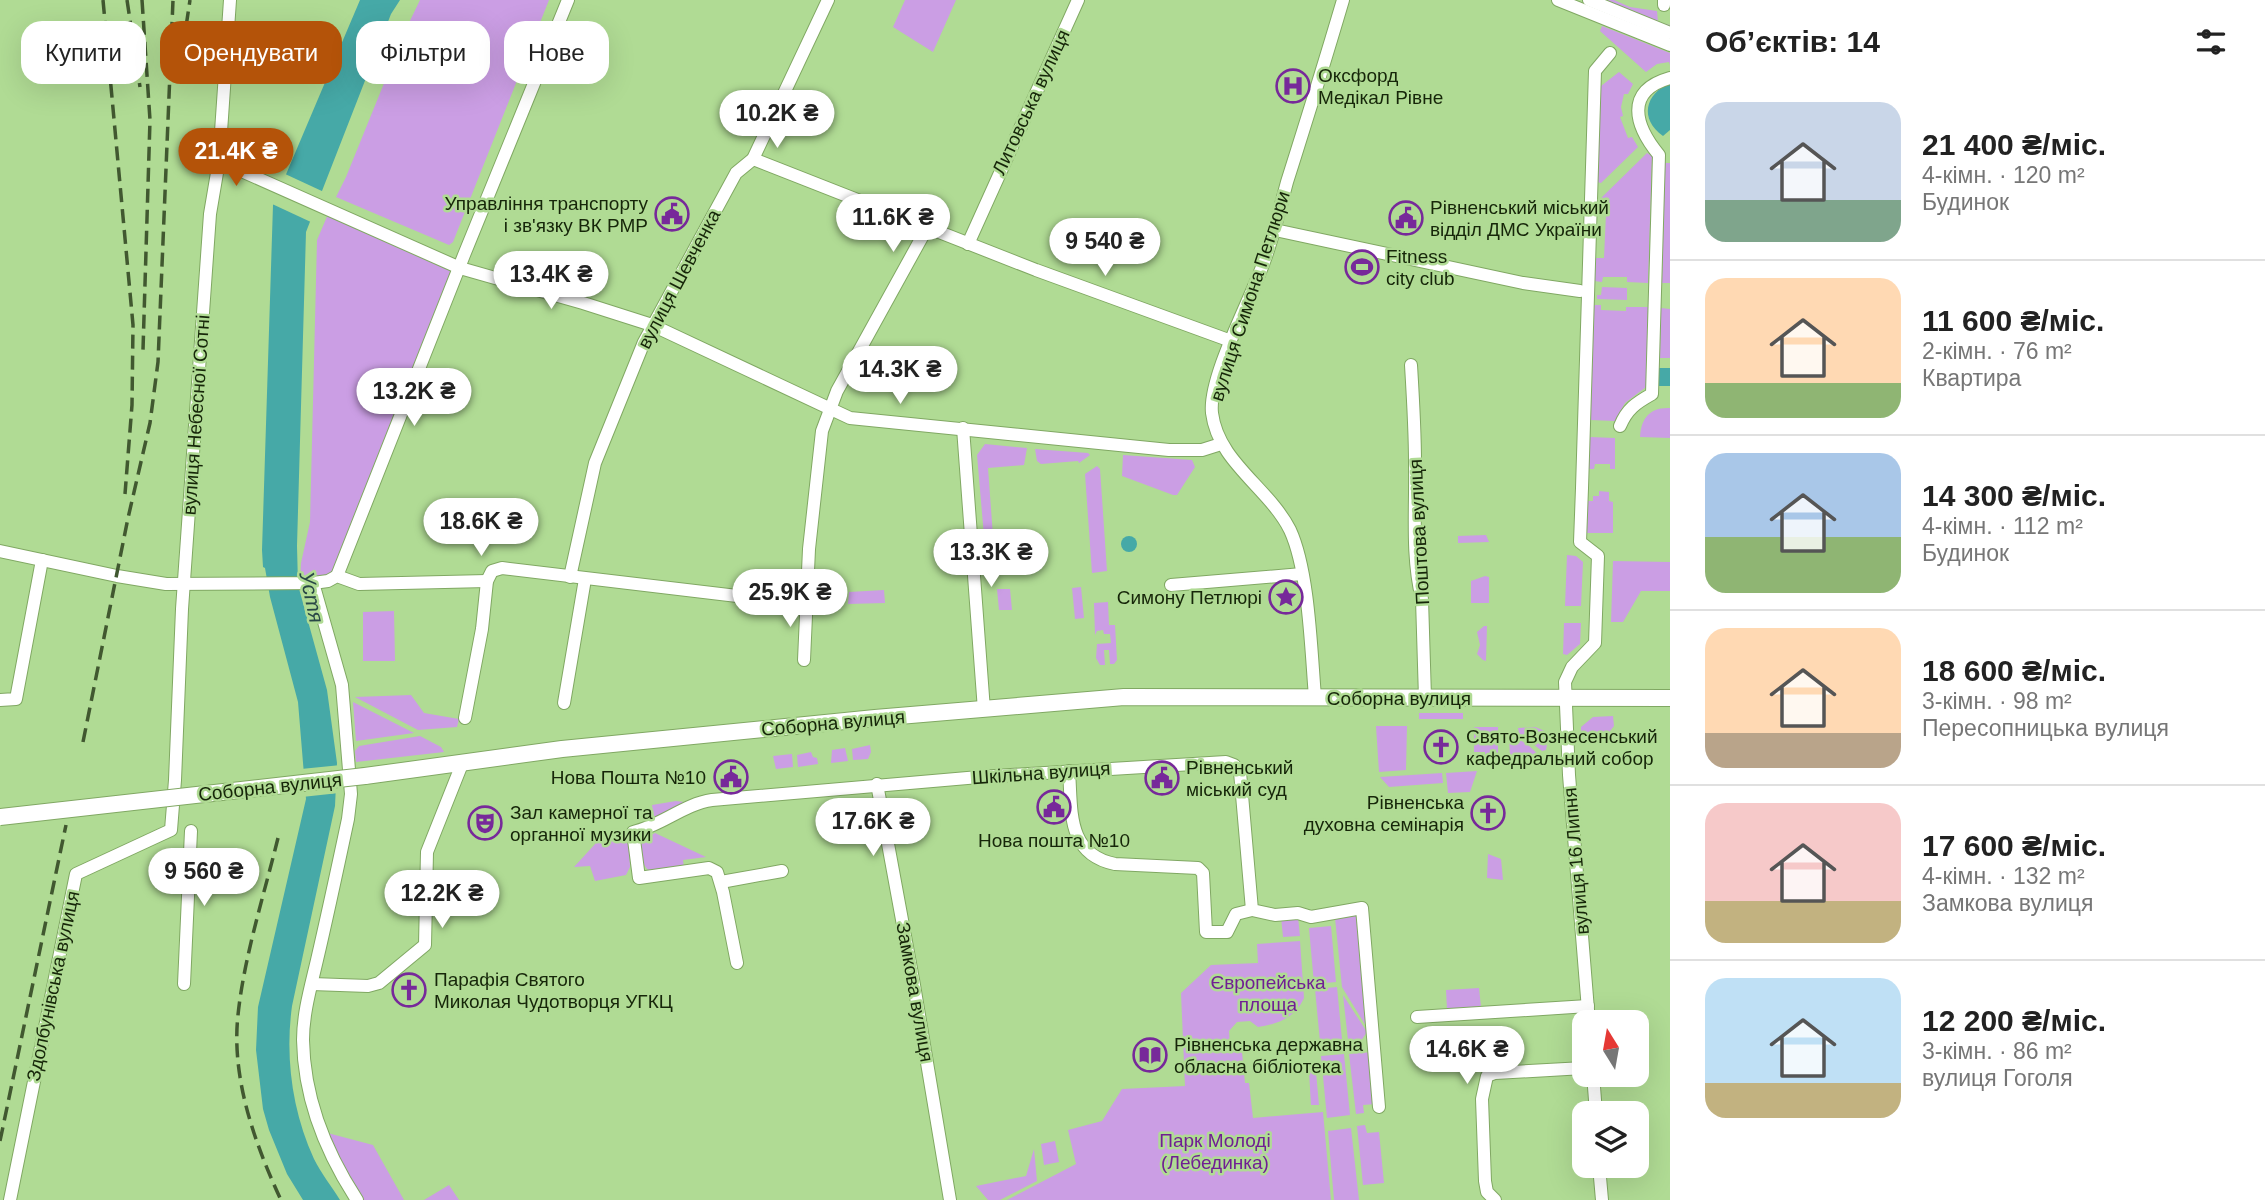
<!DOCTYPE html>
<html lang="uk">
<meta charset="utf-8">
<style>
body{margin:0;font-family:Arial,sans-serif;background:#f2f2f2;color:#222;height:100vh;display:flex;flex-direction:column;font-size:26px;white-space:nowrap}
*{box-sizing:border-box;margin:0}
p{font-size:23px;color:#767676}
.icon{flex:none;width:38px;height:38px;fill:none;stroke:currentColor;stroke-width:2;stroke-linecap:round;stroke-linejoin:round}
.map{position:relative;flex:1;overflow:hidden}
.panel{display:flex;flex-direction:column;background:#fff;width:595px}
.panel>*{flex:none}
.hud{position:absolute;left:21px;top:21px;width:665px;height:63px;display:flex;gap:14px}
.needle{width:46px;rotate:349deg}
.controls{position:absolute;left:1572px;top:1010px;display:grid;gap:14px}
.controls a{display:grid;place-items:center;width:77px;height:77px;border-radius:14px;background:#fff;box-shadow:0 7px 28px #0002;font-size:35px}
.price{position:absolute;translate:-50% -60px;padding:0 16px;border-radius:24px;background:#fff;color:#222;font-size:23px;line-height:46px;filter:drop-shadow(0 2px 4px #0008)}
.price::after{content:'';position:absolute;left:50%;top:42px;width:21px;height:16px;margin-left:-10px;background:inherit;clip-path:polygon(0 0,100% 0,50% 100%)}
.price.current{background:#b45309;color:#fff}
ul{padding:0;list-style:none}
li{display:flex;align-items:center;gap:21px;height:175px;padding:0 35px}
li+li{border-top:2px solid #e0e0e0}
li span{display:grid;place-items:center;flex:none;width:196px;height:140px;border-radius:21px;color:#555}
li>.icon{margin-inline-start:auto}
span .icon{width:84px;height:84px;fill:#fffc;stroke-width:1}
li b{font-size:30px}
h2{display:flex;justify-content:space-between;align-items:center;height:84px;padding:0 35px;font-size:30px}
.chip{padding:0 24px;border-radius:21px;background:#fff;box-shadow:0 7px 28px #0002;font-size:24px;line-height:63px}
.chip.current{background:#b45309;color:#fff}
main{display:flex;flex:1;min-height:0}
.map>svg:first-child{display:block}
.green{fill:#cb9ee4}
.water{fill:#46a9a7}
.pier{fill:#b0db94}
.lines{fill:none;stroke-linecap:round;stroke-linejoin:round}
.minor-casing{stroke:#80a863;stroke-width:14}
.major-casing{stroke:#80a863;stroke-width:18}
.minor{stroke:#fff;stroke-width:12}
.major{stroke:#fff;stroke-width:16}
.rail{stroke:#415830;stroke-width:3.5;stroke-dasharray:14 7;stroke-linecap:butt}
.major-bridge-casing{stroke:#80a863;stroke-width:18;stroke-linecap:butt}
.major-bridge{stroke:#fff;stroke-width:16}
.labels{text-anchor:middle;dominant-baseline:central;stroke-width:5;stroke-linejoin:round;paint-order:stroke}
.poi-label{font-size:19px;fill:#162609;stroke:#b0db94;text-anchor:start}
.street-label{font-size:19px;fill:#162609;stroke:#b0db94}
.park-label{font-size:19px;fill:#701e93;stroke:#b0db94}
.water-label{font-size:21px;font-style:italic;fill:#294746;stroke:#b0db94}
</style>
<main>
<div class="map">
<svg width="1670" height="1200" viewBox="0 0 1670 1200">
<rect width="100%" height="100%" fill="#b0db94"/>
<!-- green -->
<g class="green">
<path d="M420 0H549L453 242 449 245 336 197 346 177 406 29Z"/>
<path d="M905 0H956L933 52 893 27Z"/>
<path d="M1602 0H1614L1630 7 1657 11 1658 22 1670 25V28Z"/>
<path d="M1602 26 1670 53V65L1669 62 1657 64 1646 72 1600 31Z"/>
<path d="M1619 72 1633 84 1628 94H1624L1621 107 1623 116 1620 117 1628 138 1632 137 1638 147 1601 183 1597 182 1601 86Z"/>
<path d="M1647 153 1652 156 1648 283 1627 282V277H1603L1602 282 1594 281 1596 258H1604L1606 214H1597V202Z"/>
<path d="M1665 163H1670V283H1662Z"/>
<path d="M329 212 460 268 337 576 300 582 301 563 310 522 317 240Z"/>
<path d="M1602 287 1627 288V300L1597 299V295H1601Z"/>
<path d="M1593 305H1601V310L1626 311V307H1648L1646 387 1625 403 1615 421 1590 420Z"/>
<path d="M1661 308 1670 309V358H1660Z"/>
<path d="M1670 408V438L1640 437C1641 418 1650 407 1670 408Z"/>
<path d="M1590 437 1615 438V469H1610V464H1595L1594 469H1588Z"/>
<path d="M985 444 1027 448 1024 465 988 468 993 536H984L977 455Z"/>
<path d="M1035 449 1088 453 1090 455 1079 463 1078 461 1041 464 1037 461Z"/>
<path d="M1123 455 1192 460 1195 467 1177 495H1173L1122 476Z"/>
<path d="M1097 466 1100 469 1107 571 1092 573 1085 474Z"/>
<path d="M1599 491 1609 492V501L1613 502V533H1587L1588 501H1593V496H1599Z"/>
<path d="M1486 535 1489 542 1458 543V536Z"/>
<path d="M1567 555 1576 556 1583 562 1581 606H1565Z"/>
<path d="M1613 561 1670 562V591H1641L1623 622H1611Z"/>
<path d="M1485 576 1489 577V603H1471V581Z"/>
<path d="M1081 587 1084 618 1075 619 1072 588Z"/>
<path d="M997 589H1010L1012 610H999Z"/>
<path d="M884 590 885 603 848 604 849 592Z"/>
<path d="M1108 602 1109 625H1115L1117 660 1114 664H1110L1109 650H1104L1105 665H1100L1096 658 1097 644 1111 643 1110 634H1104L1103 630 1097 631 1095 635 1094 603Z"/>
<path d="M394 611 395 661H363V612Z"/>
<path d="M1564 623H1581L1580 644 1567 655 1563 654Z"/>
<path d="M1484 626H1487L1486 661 1483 660 1477 654 1480 645 1477 632Z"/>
<path d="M411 695 424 713 459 719 457 727 418 730 355 697Z"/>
<path d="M353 702 414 733 356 741Z"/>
<rect x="1419" y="713" width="44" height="6"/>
<path d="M1613 716 1614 726 1603 740 1581 741V727L1593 717Z"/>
<path d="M1376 726H1407L1406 770 1379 772Z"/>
<path d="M1474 727H1498V760L1485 762V752H1474Z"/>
<path d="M1535 727 1545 731 1548 739 1546 750 1542 751 1519 733 1518 728Z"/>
<path d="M1509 734 1527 744 1541 757 1510 759Z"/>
<path d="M420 736 441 747 444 752 356 762 355 751 359 746Z"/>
<path d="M870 745 871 752 868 759 853 760 852 749Z"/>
<path d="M845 748 848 761 831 763 832 750Z"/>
<path d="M811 752 813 757 817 758 818 764 798 767 797 755Z"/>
<path d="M792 754 793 767 776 769 773 756Z"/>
<path d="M1477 771 1470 792 1448 793 1446 773Z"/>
<path d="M1442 773 1443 783 1389 787 1380 777Z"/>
<path d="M676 801 684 802 683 807 659 819 654 817 652 805Z"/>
<path d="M655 833 706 857 683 860 684 867 651 872C642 867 636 848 644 839 645 838 654 834 655 833Z"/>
<path d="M622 839 629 845 630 867 626 875 595 881 590 866 574 867 596 843Z"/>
<path d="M1488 854 1501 859 1503 880 1487 878Z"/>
<path d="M1360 914 1369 1031 1342 987 1335 918Z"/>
<path d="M1281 917H1298L1300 936 1283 937Z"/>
<path d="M1331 926 1336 982 1314 984 1309 928Z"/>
<path d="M1300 941 1304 998C1295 1018 1278 1024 1258 1027L1250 1021 1237 1022 1229 1031 1230 1048 1242 1052 1245 1083H1249L1253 1118 1323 1112 1331 1200H1007L1076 1164 1068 1130 1102 1121 1122 1089 1185 1086 1181 993 1211 965 1258 963 1257 944Z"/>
<path d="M1337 987 1343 1050 1321 1052 1315 989Z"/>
<path d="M1479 988 1481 1007 1447 1009 1446 990Z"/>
<path d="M1343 995 1367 1032 1356 1048 1349 1049Z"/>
<path d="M1372 1052 1376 1104 1363 1105 1364 1113 1356 1114 1349 1054Z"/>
<path d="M1344 1054 1350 1115 1327 1118 1321 1056Z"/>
<path d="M1309 1072H1316L1319 1105H1311Z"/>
<path d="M1365 1125 1367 1133 1379 1132 1384 1183 1363 1185 1357 1126Z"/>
<path d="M1351 1128 1359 1200H1334L1328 1131Z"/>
<path d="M320 1131 373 1145 404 1200H357Z"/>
<path d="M1055 1141 1059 1162 1044 1165 1041 1144Z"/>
<path d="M1034 1149 1037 1181 1000 1200H988L976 1186 1026 1176Z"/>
<path d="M449 1185 459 1200H424Z"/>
</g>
<!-- water -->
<g class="water">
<path d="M360 0H400L391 14 306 232 297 546 298 585 327 690 337 763 335 806 292 1006C285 1057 292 1111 314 1159 321 1173 332 1187 340 1200H303L287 1174 269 1130 263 1109 256 1050 258 1007 306 799 298 702 270 597 265 568 263 567 262 550 273 205Z"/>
<path d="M1670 83V130L1663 136C1639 119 1645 94 1670 83Z"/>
<rect x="1659" y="368" width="11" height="18"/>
<circle cx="1129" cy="544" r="8"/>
</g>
<!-- pier -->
<g class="pier">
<path d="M283 173 324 192 313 223 270 203Z"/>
<path d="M341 765 339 793 302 797 301 769Z"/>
</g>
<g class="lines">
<defs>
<g id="minor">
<path d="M1558 0 1670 45"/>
<path d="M1589 0 1670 33"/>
<path d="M1664 5V0"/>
<path d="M753 159 1036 270 1231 341"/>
<path d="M219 161 460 268 583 303 652 325 850 418 1169 450H1202L1221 444"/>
<path d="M1275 230 1523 283 1580 291"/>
<path d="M968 244 1078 0"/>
<path d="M1411 365C1413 398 1415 430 1415 463 1416 507 1411 556 1422 599L1425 698"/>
<path d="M1620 426C1627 409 1636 403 1652 394L1659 155C1635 126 1624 91 1670 78"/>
<path d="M963 428 984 710"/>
<path d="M0 551 117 576 166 584 313 583 328 581 337 576 359 584 487 581"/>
<path d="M337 576 464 255 568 0"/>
<path d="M570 577 595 463 644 342 736 173 753 159 828 0"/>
<path d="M313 583 342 685 351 794 348 819C338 866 328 913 317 960 311 986 303 1013 303 1040 304 1099 325 1151 357 1200"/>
<path d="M1171 585 1302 574"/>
<path d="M804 660 809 549 822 431 837 391 927 228"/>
<path d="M1315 697C1311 650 1309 571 1290 530 1269 488 1218 462 1212 413 1208 377 1252 297 1265 259 1274 234 1280 208 1287 182 1306 122 1325 61 1343 0"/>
<path d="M0 700 16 699 42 560"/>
<path d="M564 703 585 579"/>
<path d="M465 718 482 629 487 581 492 571 502 568 754 598 809 601"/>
<path d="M1069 771C1072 810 1066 854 1115 864L1198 868 1203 873 1206 932H1227L1236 914 1252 910"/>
<path d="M877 784 914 985 950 1200"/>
<path d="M721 882 782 871"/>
<path d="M737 963 723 892 717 872 709 868 639 878 633 832C661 826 684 804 712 800L979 777 1226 762 1234 765 1240 772 1252 910 1275 915 1298 913 1311 917 1362 908 1379 1107"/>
<path d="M184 984 191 831"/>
<path d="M312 984 368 986 379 983 425 945 427 852 462 764"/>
<path d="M1417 1017 1588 1006"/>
<path d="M1589 1022 1569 775 1565 682 1572 667 1595 643 1598 556 1580 542 1582 488 1595 71 1610 53"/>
<path d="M1593 1074 1596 1113"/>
<path d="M1599 1166 1602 1200"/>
<path d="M10 1200 76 874 171 830 175 780 182 609 210 214 219 161 230 0"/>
<path d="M1495 1200 1487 1192 1485 1181 1482 1099 1487 1076 1495 1073 1584 1068"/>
</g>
<path id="major" d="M365 776 562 749 875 718 1124 697 1670 698"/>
</defs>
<!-- minor casing -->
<use href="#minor" class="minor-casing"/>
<!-- major casing -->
<use href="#major" class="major-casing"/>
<!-- minor -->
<use href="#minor" class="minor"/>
<!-- major -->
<use href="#major" class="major"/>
<!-- rail -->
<g class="rail">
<path d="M103 0 133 325 132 405 125 494"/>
<path d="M127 0 140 87"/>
<path d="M142 0 150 120 143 350"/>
<path d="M180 67 190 0"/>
<path d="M83 742 128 518 150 423 158 362 173 0"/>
<path d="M278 838C264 895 244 957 238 1015 231 1078 255 1144 281 1200"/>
<path d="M0 1141 66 825"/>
</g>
<defs>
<path id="major-bridge" d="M0 817 365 776"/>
</defs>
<!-- major-bridge casing -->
<use href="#major-bridge" class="major-bridge-casing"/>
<!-- major-bridge -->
<use href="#major-bridge" class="major-bridge"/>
</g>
<!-- icons -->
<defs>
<symbol id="hospital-ring" viewBox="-11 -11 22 22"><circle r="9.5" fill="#b0db94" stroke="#77299a" stroke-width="1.5"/><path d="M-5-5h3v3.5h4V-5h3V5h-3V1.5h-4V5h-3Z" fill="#77299a"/></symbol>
<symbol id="civic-ring" viewBox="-11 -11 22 22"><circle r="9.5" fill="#b0db94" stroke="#77299a" stroke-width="1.5"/><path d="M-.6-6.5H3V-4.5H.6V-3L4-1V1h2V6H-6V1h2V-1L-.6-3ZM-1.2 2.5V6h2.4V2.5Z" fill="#77299a"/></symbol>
<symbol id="stadium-ring" viewBox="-11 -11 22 22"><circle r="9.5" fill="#b0db94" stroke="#77299a" stroke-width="1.5"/><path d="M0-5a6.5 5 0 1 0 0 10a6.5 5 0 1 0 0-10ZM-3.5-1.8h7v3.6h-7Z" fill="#77299a"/></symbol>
<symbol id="sight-ring" viewBox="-11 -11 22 22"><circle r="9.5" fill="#b0db94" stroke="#77299a" stroke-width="1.5"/><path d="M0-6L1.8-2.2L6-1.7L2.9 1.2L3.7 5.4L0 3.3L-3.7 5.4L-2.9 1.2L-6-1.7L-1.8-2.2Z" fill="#77299a"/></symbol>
<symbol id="church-ring" viewBox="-11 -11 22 22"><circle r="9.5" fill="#b0db94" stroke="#77299a" stroke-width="1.5"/><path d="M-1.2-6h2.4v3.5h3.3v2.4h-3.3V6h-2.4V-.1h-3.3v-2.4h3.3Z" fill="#77299a"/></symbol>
<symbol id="theatre-ring" viewBox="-11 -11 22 22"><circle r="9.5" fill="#b0db94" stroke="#77299a" stroke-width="1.5"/><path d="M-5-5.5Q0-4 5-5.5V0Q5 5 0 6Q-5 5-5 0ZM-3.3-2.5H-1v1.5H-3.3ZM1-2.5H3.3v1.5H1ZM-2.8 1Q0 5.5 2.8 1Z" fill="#77299a"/></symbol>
<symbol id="library-ring" viewBox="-11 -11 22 22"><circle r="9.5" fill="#b0db94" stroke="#77299a" stroke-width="1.5"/><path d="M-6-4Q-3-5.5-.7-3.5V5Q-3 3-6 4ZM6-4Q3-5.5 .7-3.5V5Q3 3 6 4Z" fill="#77299a"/></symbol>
</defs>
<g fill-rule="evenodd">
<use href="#hospital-ring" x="1274" y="67" width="38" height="38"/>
<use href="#civic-ring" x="653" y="195" width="38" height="38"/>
<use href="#civic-ring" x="1387" y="199" width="38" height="38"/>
<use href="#stadium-ring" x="1343" y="248" width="38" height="38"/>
<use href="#sight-ring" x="1267" y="578" width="38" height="38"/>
<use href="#church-ring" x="1422" y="728" width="38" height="38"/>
<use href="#civic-ring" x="712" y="758" width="38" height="38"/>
<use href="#civic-ring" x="1143" y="759" width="38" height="38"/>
<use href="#civic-ring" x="1035" y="788" width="38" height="38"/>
<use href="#church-ring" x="1469" y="794" width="38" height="38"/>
<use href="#theatre-ring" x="466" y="804" width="38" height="38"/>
<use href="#church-ring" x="390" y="971" width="38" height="38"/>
<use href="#library-ring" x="1131" y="1036" width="38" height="38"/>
</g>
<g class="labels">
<!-- poi labels -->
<g class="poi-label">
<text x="1318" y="75">Оксфорд<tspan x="1318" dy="22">Медікал Рівне</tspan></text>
<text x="648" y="203" text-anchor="end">Управління транспорту<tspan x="648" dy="22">і зв'язку ВК РМР</tspan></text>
<text x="1430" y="207">Рівненський міський<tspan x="1430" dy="22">відділ ДМС України</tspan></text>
<text x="1386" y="256">Fitness<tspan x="1386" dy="22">city club</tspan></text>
<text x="1262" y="597" text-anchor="end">Симону Петлюрі</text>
<text x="1466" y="736">Свято-Вознесенський<tspan x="1466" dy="22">кафедральний собор</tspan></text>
<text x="1186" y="767">Рівненський<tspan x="1186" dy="22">міський суд</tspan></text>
<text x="706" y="777" text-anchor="end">Нова Пошта №10</text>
<text x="1464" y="802" text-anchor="end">Рівненська<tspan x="1464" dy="22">духовна семінарія</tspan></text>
<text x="510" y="812">Зал камерної та<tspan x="510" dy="22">органної музики</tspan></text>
<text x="1054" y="840" text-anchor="middle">Нова пошта №10</text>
<text x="434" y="979">Парафія Святого<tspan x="434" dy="22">Миколая Чудотворця УГКЦ</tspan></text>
<text x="1174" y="1044">Рівненська державна<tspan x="1174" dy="22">обласна бібліотека</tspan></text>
</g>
<!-- street labels -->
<g class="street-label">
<text transform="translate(1031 102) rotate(-65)">Литовська вулиця</text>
<text transform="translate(679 279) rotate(-62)">вулиця Шевченка</text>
<text transform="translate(1250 296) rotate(-72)">вулиця Симона Петлюри</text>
<text transform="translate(196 415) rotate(-86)">вулиця Небесної Сотні</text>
<text transform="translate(1419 532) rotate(-93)">Поштова вулиця</text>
<text x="1399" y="698">Соборна вулиця</text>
<text transform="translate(833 723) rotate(-5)">Соборна вулиця</text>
<text transform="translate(1041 773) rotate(-4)">Шкільна вулиця</text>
<text transform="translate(270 787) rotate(-6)">Соборна вулиця</text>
<text transform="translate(1576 861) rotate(-95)">вулиця 16 Липня</text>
<text transform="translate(53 986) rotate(-78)">Здолбунівська вулиця</text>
<text transform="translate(915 992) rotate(80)">Замкова вулиця</text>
</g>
<!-- park labels -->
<g class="park-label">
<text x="1268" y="982">Європейська<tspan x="1268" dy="22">площа</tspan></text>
<text x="1215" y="1140">Парк Молоді<tspan x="1215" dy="22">(Лебединка)</tspan></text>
</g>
<!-- water labels -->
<g class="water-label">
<text transform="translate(312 597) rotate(78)">Устя</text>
</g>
</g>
</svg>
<div class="controls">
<a><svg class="needle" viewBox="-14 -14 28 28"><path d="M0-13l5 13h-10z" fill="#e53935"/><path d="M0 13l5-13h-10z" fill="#767676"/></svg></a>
<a><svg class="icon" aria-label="layers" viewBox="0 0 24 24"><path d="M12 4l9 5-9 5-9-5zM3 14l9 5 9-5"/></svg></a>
</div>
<b class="price" style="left:777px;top:150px">10.2K ₴</b>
<b class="price current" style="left:236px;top:188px">21.4K ₴</b>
<b class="price" style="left:893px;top:254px">11.6K ₴</b>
<b class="price" style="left:1105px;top:278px">9 540 ₴</b>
<b class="price" style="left:551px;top:311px">13.4K ₴</b>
<b class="price" style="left:900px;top:406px">14.3K ₴</b>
<b class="price" style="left:414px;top:428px">13.2K ₴</b>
<b class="price" style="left:481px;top:558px">18.6K ₴</b>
<b class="price" style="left:991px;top:589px">13.3K ₴</b>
<b class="price" style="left:790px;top:629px">25.9K ₴</b>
<b class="price" style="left:873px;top:858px">17.6K ₴</b>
<b class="price" style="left:204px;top:908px">9 560 ₴</b>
<b class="price" style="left:442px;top:930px">12.2K ₴</b>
<b class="price" style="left:1467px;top:1086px">14.6K ₴</b>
<div class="hud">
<a class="chip">Купити</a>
<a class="chip current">Орендувати</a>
<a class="chip">Фільтри</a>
<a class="chip">Нове</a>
</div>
</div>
<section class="panel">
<h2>Об’єктів: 14<svg class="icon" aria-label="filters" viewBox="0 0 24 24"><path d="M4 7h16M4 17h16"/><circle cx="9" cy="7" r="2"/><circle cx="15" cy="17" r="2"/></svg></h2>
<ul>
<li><span style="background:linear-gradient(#c9d6e8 70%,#7fa58c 0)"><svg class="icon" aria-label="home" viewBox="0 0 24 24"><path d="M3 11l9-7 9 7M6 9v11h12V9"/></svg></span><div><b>21 400 ₴/міс.</b><p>4-кімн. · 120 m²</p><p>Будинок</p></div></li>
<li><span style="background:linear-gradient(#ffd9b3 75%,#8fb573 0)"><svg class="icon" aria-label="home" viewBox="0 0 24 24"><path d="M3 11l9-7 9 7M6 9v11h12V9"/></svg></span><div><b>11 600 ₴/міс.</b><p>2-кімн. · 76 m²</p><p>Квартира</p></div></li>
<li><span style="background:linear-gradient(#a9c7e8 60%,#8fb573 0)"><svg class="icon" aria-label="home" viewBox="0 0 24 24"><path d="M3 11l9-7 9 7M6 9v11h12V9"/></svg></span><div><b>14 300 ₴/міс.</b><p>4-кімн. · 112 m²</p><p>Будинок</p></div></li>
<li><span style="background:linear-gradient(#ffd9b3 75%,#b9a48a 0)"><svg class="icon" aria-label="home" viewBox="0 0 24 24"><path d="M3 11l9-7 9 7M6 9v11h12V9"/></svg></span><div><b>18 600 ₴/міс.</b><p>3-кімн. · 98 m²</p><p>Пересопницька вулиця</p></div></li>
<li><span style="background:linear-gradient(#f6c9c9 70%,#c2b280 0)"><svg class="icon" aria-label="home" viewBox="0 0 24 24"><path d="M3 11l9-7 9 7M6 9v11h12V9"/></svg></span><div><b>17 600 ₴/міс.</b><p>4-кімн. · 132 m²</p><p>Замкова вулиця</p></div></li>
<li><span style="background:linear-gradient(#bfe0f5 75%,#c2b280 0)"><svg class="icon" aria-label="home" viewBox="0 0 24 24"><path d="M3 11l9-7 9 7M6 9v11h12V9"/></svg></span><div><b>12 200 ₴/міс.</b><p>3-кімн. · 86 m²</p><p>вулиця Гоголя</p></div></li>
</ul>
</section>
</main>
